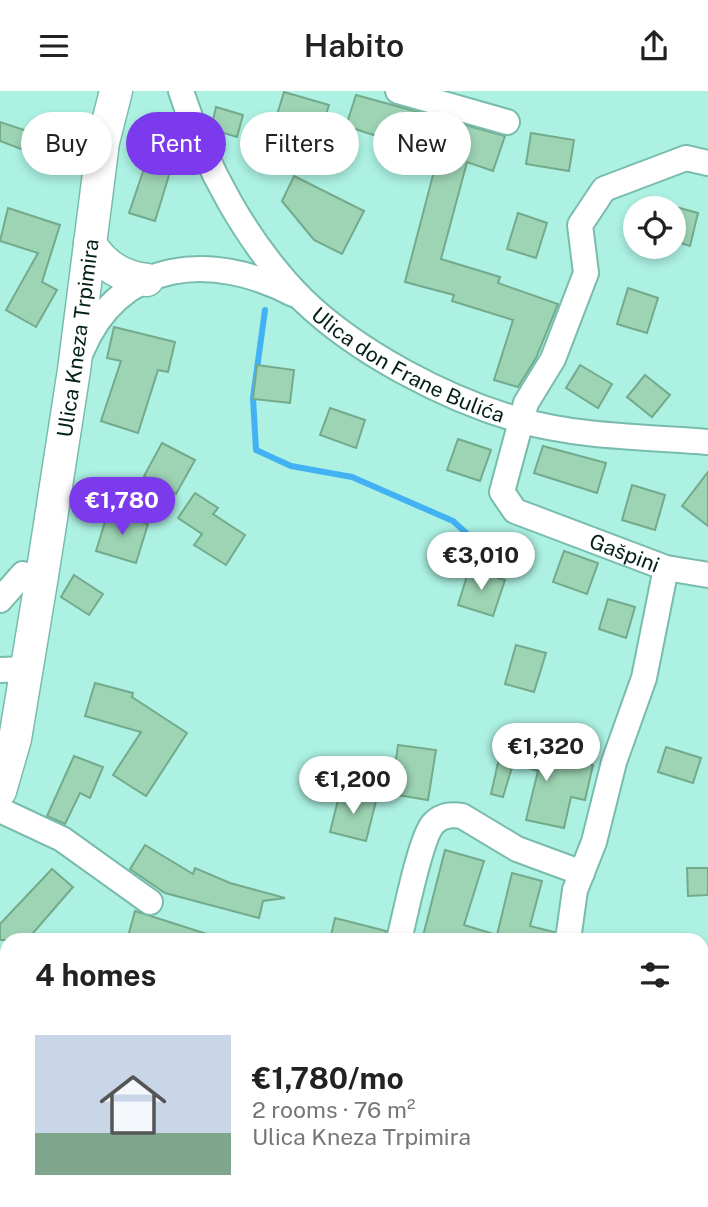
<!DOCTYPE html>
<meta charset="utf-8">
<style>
body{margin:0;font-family:"Public Sans",sans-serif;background:#f2f2f2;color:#222;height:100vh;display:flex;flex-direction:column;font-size:26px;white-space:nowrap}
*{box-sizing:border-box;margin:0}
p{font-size:23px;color:#767676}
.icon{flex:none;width:38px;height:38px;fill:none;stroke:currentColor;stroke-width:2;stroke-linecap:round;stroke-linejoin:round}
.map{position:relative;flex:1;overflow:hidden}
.drawer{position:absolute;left:0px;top:842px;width:709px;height:275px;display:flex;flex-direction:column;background:#fff;border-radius:21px 21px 0 0;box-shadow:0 4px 10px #0003}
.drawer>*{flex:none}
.hud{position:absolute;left:21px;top:21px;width:667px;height:63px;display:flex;gap:14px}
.controls{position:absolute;left:623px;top:105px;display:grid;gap:14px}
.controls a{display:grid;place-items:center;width:63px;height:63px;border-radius:50%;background:#fff;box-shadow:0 4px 10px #0003;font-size:35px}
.price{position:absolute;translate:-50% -60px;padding:0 16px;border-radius:24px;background:#fff;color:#222;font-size:23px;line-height:46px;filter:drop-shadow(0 2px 4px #0008)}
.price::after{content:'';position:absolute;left:50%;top:42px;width:21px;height:16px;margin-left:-10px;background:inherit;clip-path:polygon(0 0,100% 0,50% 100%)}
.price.on{background:#7c3aed;color:#fff}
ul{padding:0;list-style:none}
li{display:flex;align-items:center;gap:21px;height:175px;padding:0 35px}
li+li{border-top:2px solid #e0e0e0}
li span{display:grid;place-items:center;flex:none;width:196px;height:140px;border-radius:0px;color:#555}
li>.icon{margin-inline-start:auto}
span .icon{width:84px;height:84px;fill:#fffc;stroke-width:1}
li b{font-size:30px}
h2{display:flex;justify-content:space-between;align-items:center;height:84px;padding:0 35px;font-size:30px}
.chip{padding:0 24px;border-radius:32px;background:#fff;box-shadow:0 4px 10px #0003;font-size:24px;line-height:63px}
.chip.on{background:#7c3aed;color:#fff}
header{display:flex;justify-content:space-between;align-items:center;height:91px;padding:0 35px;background:#fff;font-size:32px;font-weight:600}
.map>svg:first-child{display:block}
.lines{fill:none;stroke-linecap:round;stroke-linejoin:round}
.stream{stroke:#42b2f5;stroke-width:6}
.building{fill:#9dd4b4;stroke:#74aa8c;stroke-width:2}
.minor-casing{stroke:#79bcae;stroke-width:28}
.major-casing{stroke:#79bcae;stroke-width:35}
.minor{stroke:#fff;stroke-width:24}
.major{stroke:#fff;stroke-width:32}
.labels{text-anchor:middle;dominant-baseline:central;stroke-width:7;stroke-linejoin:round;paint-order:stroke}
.street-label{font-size:21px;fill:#03201b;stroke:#acf1e2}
</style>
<header><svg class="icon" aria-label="menu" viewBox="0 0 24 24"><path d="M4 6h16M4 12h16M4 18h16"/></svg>Habito<svg class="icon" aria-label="share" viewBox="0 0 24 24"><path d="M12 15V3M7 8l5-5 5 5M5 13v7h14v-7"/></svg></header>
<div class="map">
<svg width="708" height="1116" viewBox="0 0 708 1116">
<rect width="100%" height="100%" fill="#acf1e2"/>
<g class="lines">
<!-- stream -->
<path class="stream" d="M265 219 253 307 256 359 291 375 352 386 453 430 475 450"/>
</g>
<!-- building -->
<g class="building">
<path d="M284 1 329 14 322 37 277 24Z"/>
<path d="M356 4 505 45 493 80 467 71 441 168 500 186 498 192 558 213 536 267 518 296 494 289 513 229 452 210 454 204 405 191 438 65 346 35Z"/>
<path d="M216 16 243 24 237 46 211 38Z"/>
<path d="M43 25 82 39 68 76 0 50V31L36 43Z"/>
<path d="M531 42 574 49 569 80 526 73Z"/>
<path d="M154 48 178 55 155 130 129 122Z"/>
<path d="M294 85 364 120 342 163 314 149 282 110Z"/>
<path d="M676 116 698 122 690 155 674 150Z"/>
<path d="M8 117 60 134 42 191 57 199 36 236 6 219 38 162 0 150Z"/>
<path d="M518 122 547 132 536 167 507 158Z"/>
<path d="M628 197 658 207 647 242 617 233Z"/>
<path d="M114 236 175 251 168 281 158 279 138 342 101 330 121 270 107 267Z"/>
<path d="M257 274 294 279 290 312 253 308Z"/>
<path d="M580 274 612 293 598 317 566 297Z"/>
<path d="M645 284 670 304 652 326 627 306Z"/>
<path d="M330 317 365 329 356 357 320 344Z"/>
<path d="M458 348 491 359 480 390 447 379Z"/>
<path d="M162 352 195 369 176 403 144 385Z"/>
<path d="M543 355 606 372 597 402 534 382Z"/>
<path d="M708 381V435L682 415Z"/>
<path d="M632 394 665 404 655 439 622 429Z"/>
<path d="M195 402 218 417 213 423 245 444 226 474 194 454 202 443 178 427Z"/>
<path d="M108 421 148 433 136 472 96 460Z"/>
<path d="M564 460 598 472 587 503 553 491Z"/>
<path d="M469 478 505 489 493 525 458 514Z"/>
<path d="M74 484 103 503 89 524 61 506Z"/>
<path d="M608 508 635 516 626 547 599 538Z"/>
<path d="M516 554 546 562 534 601 505 593Z"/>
<path d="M95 592 133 602 132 606 187 642 146 705 113 684 141 641 85 625Z"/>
<path d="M398 654 436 659 428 709 391 703Z"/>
<path d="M502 654 593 674 585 709 571 706 564 737 526 729 538 680 513 673 503 706 491 703Z"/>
<path d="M666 656 701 667 693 692 658 681Z"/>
<path d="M74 665 103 676 90 707 80 702 65 733 47 725Z"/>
<path d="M340 701 376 710 366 750 330 741Z"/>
<path d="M145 754 193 783 195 777 230 792 285 807 263 810 259 827 165 802 130 778Z"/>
<path d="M445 759 484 770 464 834 497 844 512 782 542 790 530 835 554 841 553 849H422Z"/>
<path d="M687 777H708V804L688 805Z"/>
<path d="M52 778 73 796 27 849H0V833Z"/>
<path d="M135 820 213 845 212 849H127Z"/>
<path d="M335 827 386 840 385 849H330Z"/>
</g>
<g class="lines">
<defs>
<g id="minor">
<path id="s1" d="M181 0C205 75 247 153 303 209 358 262 446 308 519 329 578 346 647 346 708 351"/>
<path d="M398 0 507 31"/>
<path id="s2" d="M708 72 686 67 604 98 580 134 586 182 553 268 526 312 502 401 515 420 666 477 708 484"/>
<path d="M82 259C121 167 213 161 293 203"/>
<path d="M0 509 23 483"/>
<path d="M0 579 26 578"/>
<path d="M0 719 62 748 150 811"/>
<path d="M399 849C405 826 420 748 433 733 441 724 451 723 462 725L517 758 582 782"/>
<path d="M568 849 575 799 594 751 614 671 644 587 666 477"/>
<path d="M702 1076 708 1086"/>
<path d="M333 1116 336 1110"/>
</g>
<g id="major">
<path d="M90 152C102 174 122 186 147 189"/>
<path id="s3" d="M0 700 15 648 42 485 74 279 103 51 116 0"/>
</g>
</defs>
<!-- minor casing -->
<use href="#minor" class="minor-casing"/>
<!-- major casing -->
<use href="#major" class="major-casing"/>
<!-- minor -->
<use href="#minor" class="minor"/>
<!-- major -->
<use href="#major" class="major"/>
</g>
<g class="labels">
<!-- street labels -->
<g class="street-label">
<text stroke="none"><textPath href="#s3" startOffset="460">Ulica Kneza Trpimira</textPath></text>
<text stroke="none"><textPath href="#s1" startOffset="369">Ulica don Frane Bulića</textPath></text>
<text stroke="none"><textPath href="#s2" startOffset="578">Gašpini</textPath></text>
</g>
</g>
</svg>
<div class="controls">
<a><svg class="icon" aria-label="locate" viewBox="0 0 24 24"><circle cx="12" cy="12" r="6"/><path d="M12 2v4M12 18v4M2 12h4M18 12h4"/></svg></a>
</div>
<b class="price on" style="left:122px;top:446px">€1,780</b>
<b class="price" style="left:481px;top:501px">€3,010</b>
<b class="price" style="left:546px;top:692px">€1,320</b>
<b class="price" style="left:353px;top:725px">€1,200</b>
<div class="hud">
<a class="chip">Buy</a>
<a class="chip on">Rent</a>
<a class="chip">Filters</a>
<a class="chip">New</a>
</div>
<section class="drawer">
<h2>4 homes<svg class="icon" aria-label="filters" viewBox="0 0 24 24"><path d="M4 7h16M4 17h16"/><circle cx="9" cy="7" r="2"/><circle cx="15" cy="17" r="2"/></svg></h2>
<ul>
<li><span style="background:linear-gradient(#c9d6e8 70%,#7fa58c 0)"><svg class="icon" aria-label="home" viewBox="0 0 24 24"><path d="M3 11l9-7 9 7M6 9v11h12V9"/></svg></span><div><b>€1,780/mo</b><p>2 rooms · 76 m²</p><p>Ulica Kneza Trpimira</p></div></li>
</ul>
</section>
</div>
